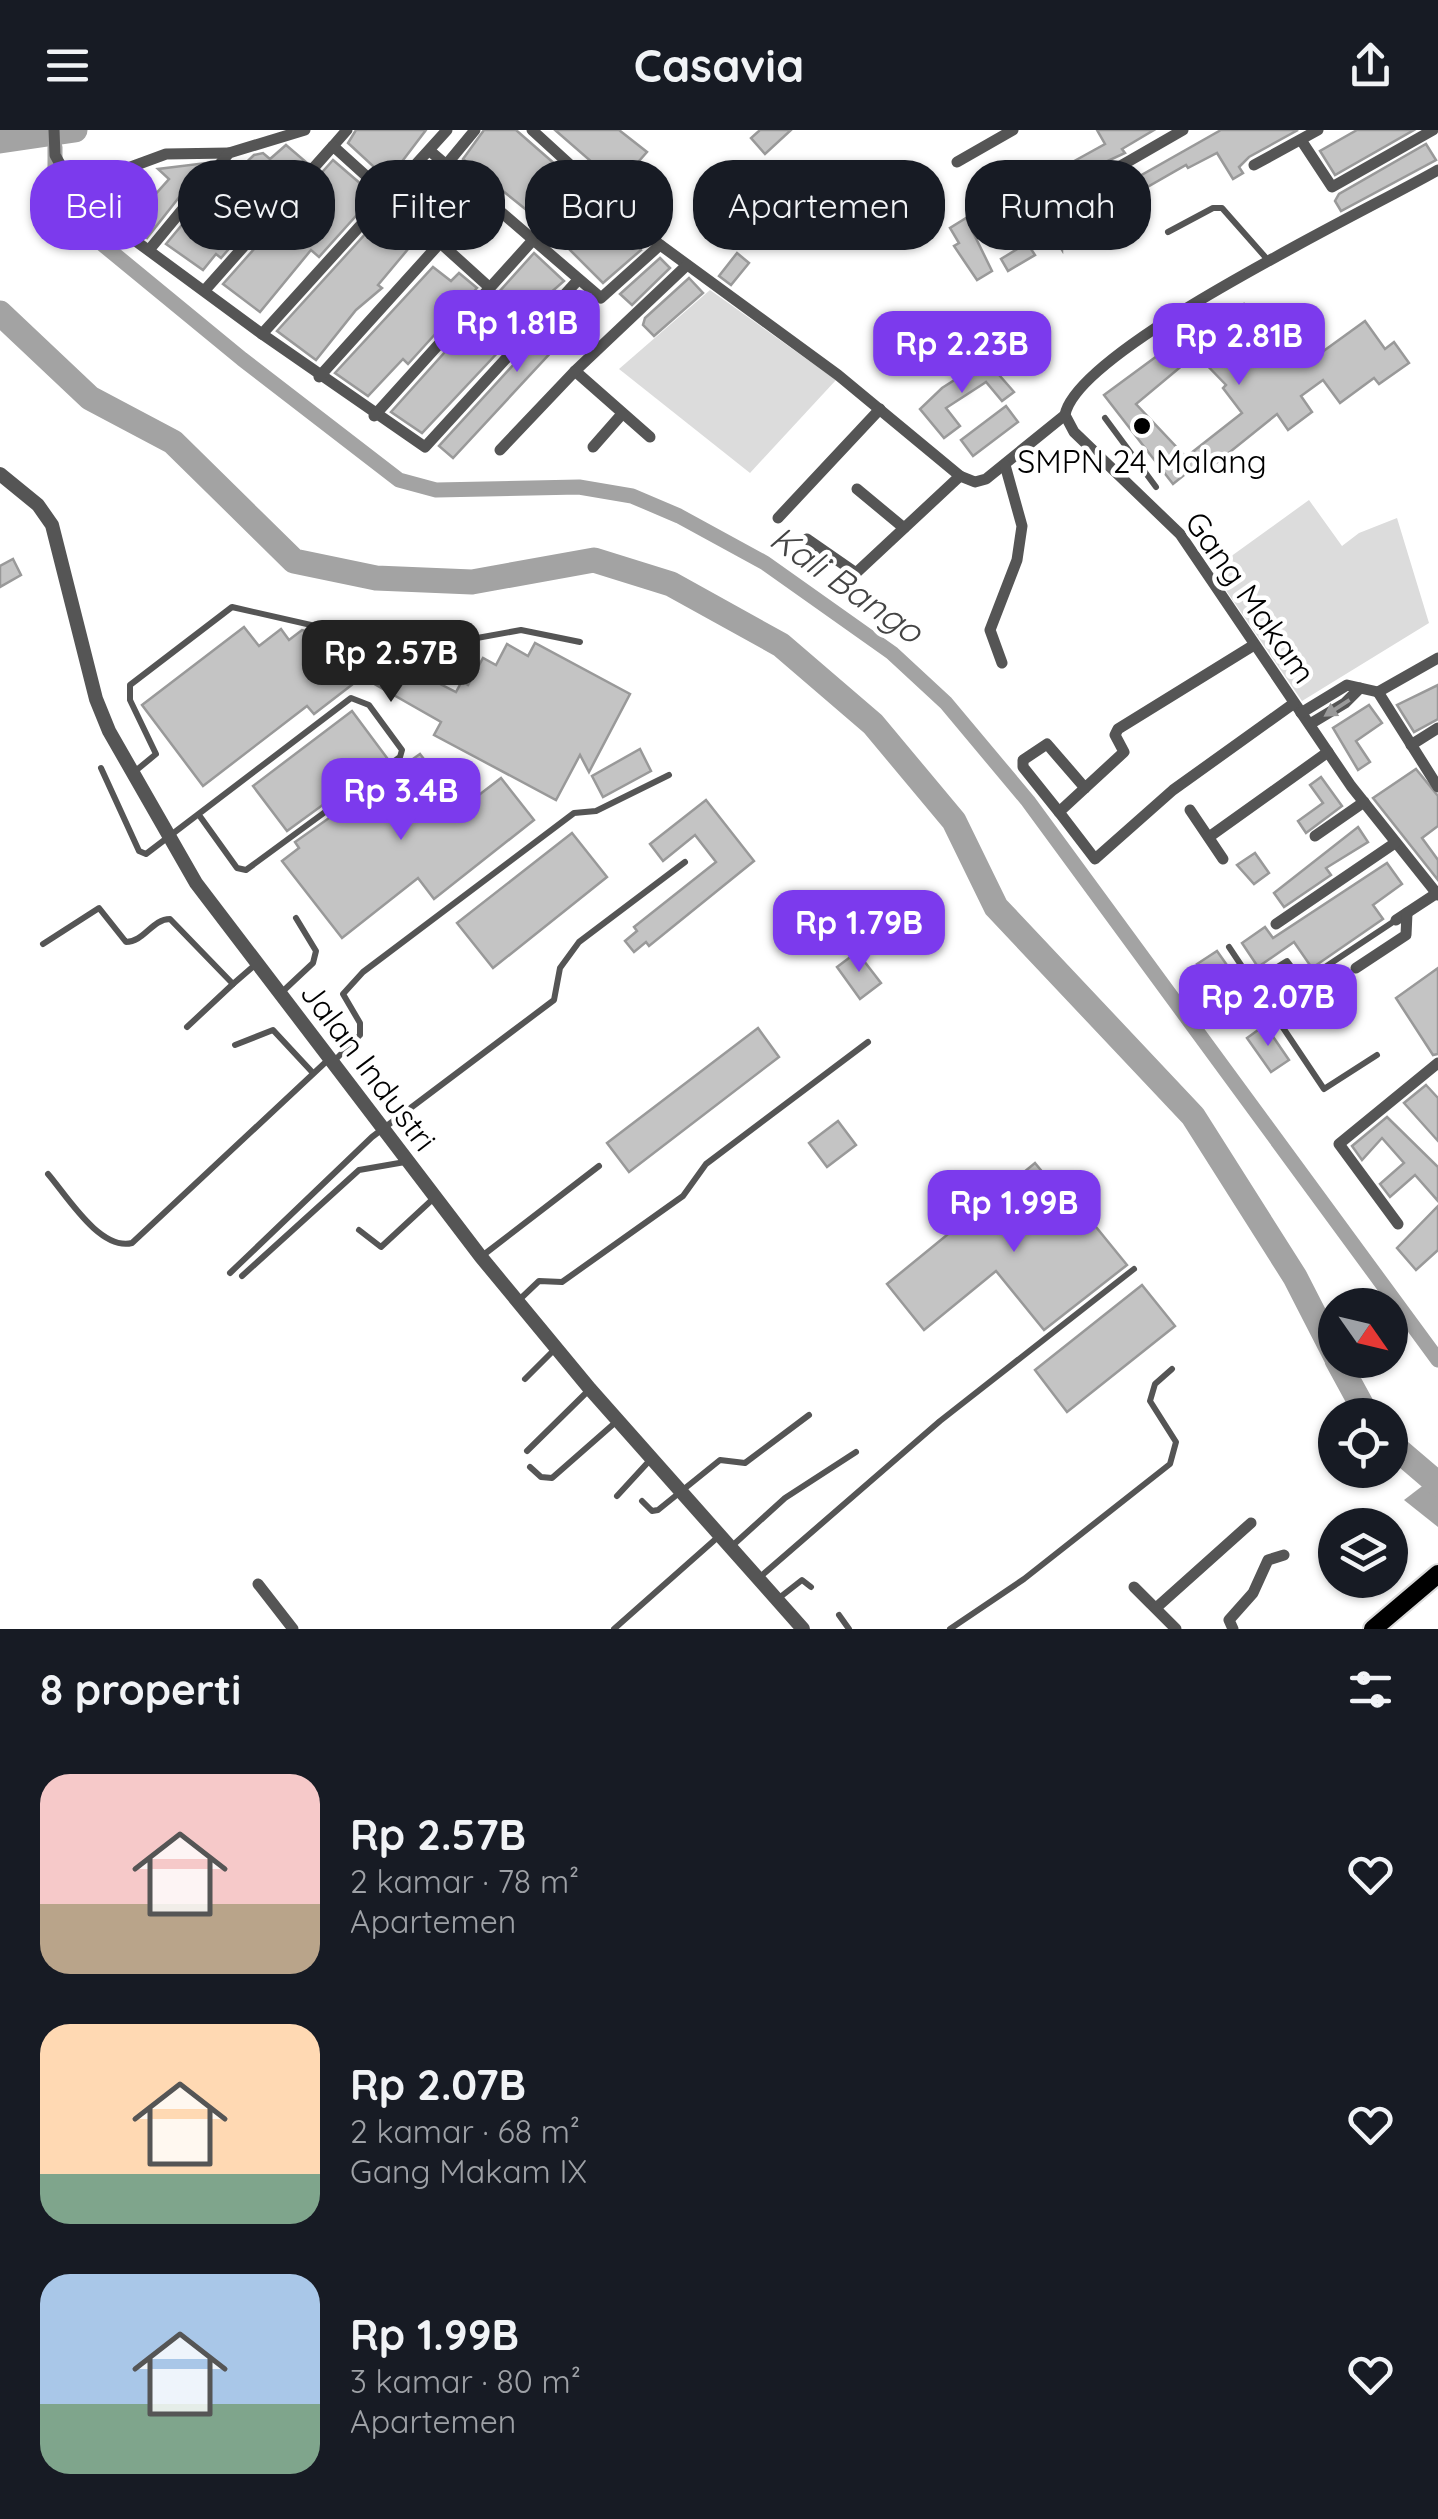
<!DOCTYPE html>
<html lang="id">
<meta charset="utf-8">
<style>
body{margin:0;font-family:Quicksand,sans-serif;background:#20242c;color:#f1f3f6;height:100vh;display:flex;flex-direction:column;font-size:38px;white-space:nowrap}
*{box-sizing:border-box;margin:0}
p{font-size:32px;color:#9ea1a6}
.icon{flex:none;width:55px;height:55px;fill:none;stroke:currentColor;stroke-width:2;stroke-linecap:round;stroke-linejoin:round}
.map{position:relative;height:1499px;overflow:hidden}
.side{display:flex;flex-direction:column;background:#171b24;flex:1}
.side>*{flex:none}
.top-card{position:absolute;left:30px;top:30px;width:1380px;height:90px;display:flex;gap:20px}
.needle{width:65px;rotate:124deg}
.controls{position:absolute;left:1318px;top:1158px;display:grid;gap:20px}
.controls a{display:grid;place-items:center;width:90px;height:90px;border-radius:50%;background:#171b24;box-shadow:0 2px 8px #0004;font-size:50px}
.price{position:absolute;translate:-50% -85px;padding:0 22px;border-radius:20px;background:#7c3aed;color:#fff;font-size:32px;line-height:65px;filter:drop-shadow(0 2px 5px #0008)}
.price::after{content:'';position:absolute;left:50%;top:60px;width:30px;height:22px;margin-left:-15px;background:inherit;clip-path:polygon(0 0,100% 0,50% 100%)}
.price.active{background:#222;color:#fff}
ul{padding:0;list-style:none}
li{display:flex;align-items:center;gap:30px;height:250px;padding:0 40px}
li span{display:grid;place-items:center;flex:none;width:280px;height:200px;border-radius:30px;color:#555}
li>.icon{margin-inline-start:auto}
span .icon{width:120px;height:120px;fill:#fffc;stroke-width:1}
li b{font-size:42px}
h2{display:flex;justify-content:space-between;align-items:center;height:120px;padding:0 40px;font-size:42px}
.pill{padding:0 35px;border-radius:40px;background:#171b24;box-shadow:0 2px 8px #0004;font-size:35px;line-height:90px}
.pill.active{background:#7c3aed;color:#fff}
header{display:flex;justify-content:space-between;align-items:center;height:130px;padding:0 40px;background:#171b24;font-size:45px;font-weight:800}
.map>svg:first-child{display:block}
.green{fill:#dcdcdc}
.water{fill:#a3a3a3}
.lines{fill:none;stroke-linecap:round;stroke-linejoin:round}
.canal{stroke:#a3a3a3;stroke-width:15}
.river{stroke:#a3a3a3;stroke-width:25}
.building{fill:#c4c4c4;stroke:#999;stroke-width:2.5;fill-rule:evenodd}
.primary-casing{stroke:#dbdbdb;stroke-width:22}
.service{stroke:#555;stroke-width:6}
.minor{stroke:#555;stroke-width:11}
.tertiary{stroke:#555;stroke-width:14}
.primary{stroke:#000;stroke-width:18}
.oneway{fill:#999}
.poi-dot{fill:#000;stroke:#fff;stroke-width:4}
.labels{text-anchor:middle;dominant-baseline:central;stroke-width:9;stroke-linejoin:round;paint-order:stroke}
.poi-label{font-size:32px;fill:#000;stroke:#fff}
.street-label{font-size:32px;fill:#000;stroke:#fff}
.water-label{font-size:35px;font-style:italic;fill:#444;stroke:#fff}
</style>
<header><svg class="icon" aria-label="menu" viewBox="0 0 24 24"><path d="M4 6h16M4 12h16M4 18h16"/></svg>Casavia<svg class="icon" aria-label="share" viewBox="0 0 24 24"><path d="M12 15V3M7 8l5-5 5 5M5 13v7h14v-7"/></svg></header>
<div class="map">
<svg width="1438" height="1499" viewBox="0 0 1438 1499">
<rect width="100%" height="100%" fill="#fff"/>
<!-- green -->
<g class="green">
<path d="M710 160 836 250 750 343 619 239Z"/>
<path d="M1309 370 1342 416 1359 403 1397 388 1429 493 1302 571 1212 440Z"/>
</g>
<!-- water -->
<path class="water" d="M1438 1344V1397L1404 1370Z"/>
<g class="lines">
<!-- canal -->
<path class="canal" d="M55 17V62L68 86 242 229 399 350 436 360 579 357 632 366 679 386 765 433 892 523 946 573 1028 671 1438 1230"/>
<!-- river -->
<g class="river">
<path d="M0 11 75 0"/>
<path d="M0 183 90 268 173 312 294 431 376 448 472 452 594 430 671 454 781 515 873 594 954 691 996 777 1193 986 1295 1147 1335 1225"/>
<path d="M1337 1230 1367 1285"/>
<path d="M1390 1313 1438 1354"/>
</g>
</g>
<!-- building -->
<g class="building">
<path d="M356 0H426L388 50 348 13Z"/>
<path d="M484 0H516L556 35 553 39 569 56 619 94 641 120 603 153 544 94 463 29Z"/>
<path d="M555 0H619L647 22 632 39 647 56 632 74 620 64 624 60Z"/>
<path d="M760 0H791L765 24 751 8Z"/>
<path d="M1097 0H1154L1122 19 1125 23 1075 46 994 96 979 74 1008 57 1011 61 1026 52 1029 56 1105 14Z"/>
<path d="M1221 0H1298L1249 27 1239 37 1243 43 1233 49 1217 23 1188 38 1186 35 1062 106V120L1048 98Z"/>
<path d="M1357 0H1414L1335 45 1320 21Z"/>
<path d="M1426 14 1436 30 1341 81 1335 71 1339 64Z"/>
<path d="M286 15 306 32 282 59 277 54 239 99 241 105 221 128 216 124 203 140 166 114 221 48 225 53 254 25 263 23 270 29Z"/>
<path d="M333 30 369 61 359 73 364 77 319 127 311 120 260 182 223 154Z"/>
<path d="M206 33 147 108 109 80 124 61 134 67 140 60 152 68 169 49 158 39Z"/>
<path d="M434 39 463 71 435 95 427 88 433 82 412 58Z"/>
<path d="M388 79 419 106 378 155 382 158 356 180 316 230 277 201Z"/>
<path d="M966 88 992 141 977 150 954 116 959 113 950 98Z"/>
<path d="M1027 113 1035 125 1008 141 1001 129Z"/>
<path d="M534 123 564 151 532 179 535 183 422 303 391 282Z"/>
<path d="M737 123 749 133 731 155 719 146Z"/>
<path d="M660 128 670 138 632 175 620 164Z"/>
<path d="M433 137 451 151 459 143 477 158 408 234 403 229 368 266 335 243Z"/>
<path d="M689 148 703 163 654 206 643 195 645 188Z"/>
<path d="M579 163 594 176 453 328 439 316Z"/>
<path d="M1244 174 1278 215 1299 200 1318 225 1365 191 1385 219 1394 212 1409 233 1379 254 1374 248 1340 273 1323 250 1301 266 1312 282 1288 300 1277 284 1210 338 1204 329 1173 354 1104 265 1176 212 1183 221 1199 200 1205 205ZM1196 224 1226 255 1223 258 1242 283 1186 327 1136 274Z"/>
<path d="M986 230 1014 262 1002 271 986 252 983 254 946 278 960 296 944 308 920 279 942 258Z"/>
<path d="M1006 276 1018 292 973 326 961 310Z"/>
<path d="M13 429 21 445 0 457V436Z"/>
<path d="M244 497 259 516 281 499 289 510 302 500 310 502 340 541 355 512 360 513 456 562 462 551 468 555 483 528 496 535 507 514 528 526 535 513 630 564 589 642 580 625 556 670 434 605 441 592 362 547 314 584 307 576 203 656 142 575Z"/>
<path d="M1438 555V589L1414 602 1397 575Z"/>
<path d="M1369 575 1382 593 1356 611 1370 632 1358 640 1333 598Z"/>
<path d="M352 581 387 628 287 701 253 656Z"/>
<path d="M640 619 651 641 603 667 592 646Z"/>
<path d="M420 624 462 678 501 648 534 690 434 769 418 748 342 808 282 731 299 718 295 712Z"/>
<path d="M1416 639 1438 666V696L1422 708 1438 730V750L1373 668Z"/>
<path d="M1321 647 1342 676 1306 703 1298 691 1323 673 1310 655Z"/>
<path d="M706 670 754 731 649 816 646 812 634 822 625 811 637 801 634 797 716 732 695 705 663 731 650 714Z"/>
<path d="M1358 697 1368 712 1326 738 1331 745 1284 777 1274 763Z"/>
<path d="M572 703 607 747 493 838 457 793Z"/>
<path d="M1255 723 1269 743 1254 754 1237 735Z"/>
<path d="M1387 733 1402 754 1373 775 1383 789 1312 838 1294 812 1258 837 1242 813 1265 797 1273 808Z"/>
<path d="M1217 821 1255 875 1236 889 1197 834Z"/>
<path d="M857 822 881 853 860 869 837 837Z"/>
<path d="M1438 838V924L1433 925 1396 868Z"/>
<path d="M1265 895 1289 930 1271 942 1247 908Z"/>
<path d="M758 898 779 927 629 1042 607 1013Z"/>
<path d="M1426 955 1438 968V1011L1404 973Z"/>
<path d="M1387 987 1438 1037V1071L1415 1045 1390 1067 1380 1054 1404 1033 1382 1008 1362 1030 1352 1016Z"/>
<path d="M838 991 856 1015 827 1037 809 1013Z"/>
<path d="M1035 1033 1078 1085 1083 1081 1127 1135 1044 1200 996 1141 924 1200 887 1154Z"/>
<path d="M1438 1076V1120L1416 1140 1397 1118Z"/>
<path d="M1142 1155 1175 1196 1067 1282 1035 1240Z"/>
</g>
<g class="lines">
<defs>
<path id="primary" d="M1373 1499 1438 1444"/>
</defs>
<!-- primary casing -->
<use href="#primary" class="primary-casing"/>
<!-- service -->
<g class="service">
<path d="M1168 102 1213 78H1222L1267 129"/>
<path d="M1105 288 1156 357"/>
<path d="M101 638 139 721 146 724 351 568 369 575 402 620 400 627 246 740 237 738 199 685"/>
<path d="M133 643 156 624 130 570V555L232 477 355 505 433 516 521 500 580 512"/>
<path d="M43 814 99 778 126 812C144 812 152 789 170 789L233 854 256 834"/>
<path d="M1229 817 1324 959 1377 925"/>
<path d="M1253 852 1287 831 1296 843"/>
<path d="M281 863 313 833 316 821 296 788"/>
<path d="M1268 875 1396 790"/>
<path d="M187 897 233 854"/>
<path d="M235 915 273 900 313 943"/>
<path d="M334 931 360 905V893L343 864 363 842 574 683 596 681 669 645"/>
<path d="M48 1044C67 1066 100 1121 132 1113L329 929"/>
<path d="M359 1100 381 1117 434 1068"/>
<path d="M482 1126 599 1036"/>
<path d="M230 1143 372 1007 554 870 560 838 579 812 685 732"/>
<path d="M242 1146 359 1040 405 1032"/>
<path d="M518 1171 539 1151 562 1152 683 1066 706 1034 868 912"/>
<path d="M525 1249 555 1219"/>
<path d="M527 1321 589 1260"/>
<path d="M530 1337 541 1347 552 1348 617 1291"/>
<path d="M617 1366 651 1329"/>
<path d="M642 1371 652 1381 658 1380 720 1330 745 1333 809 1285"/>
<path d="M732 1416 785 1368 856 1322"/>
<path d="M760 1447 940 1291 1134 1139"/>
<path d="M779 1468 802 1450 811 1457"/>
<path d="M839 1485 849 1499"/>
<path d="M614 1499 718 1407"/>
<path d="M950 1499 1024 1449 1170 1334 1176 1312 1150 1271 1155 1254 1172 1239"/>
</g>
<!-- minor -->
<g class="minor">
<path d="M54 0 55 25 80 70 262 204 447 0"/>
<path d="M532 0 648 106 838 245 960 346"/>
<path d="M1301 10 1332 57 1433 0"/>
<path d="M333 16 347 0"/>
<path d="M430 21 601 168 660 115"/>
<path d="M957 32 1013 0"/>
<path d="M446 35 475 0"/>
<path d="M1254 35 1318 0"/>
<path d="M1438 40C1371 79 1077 218 1065 285L1074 302 1180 404 1351 656 1438 765"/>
<path d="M80 70 128 38 166 24 229 23"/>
<path d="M972 80 988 104 997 107 1183 0"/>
<path d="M149 120 229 23 305 0"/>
<path d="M205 160 333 16 489 157"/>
<path d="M262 204 425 317 578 150"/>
<path d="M575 241 650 307"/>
<path d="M319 247 440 113"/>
<path d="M374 286 533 110"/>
<path d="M593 317 622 284"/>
<path d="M500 320 575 241 687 135"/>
<path d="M857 359 904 398"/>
<path d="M778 388 880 279"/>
<path d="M807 409 856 443 960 346 975 352 986 349 1065 285"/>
<path d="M1002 533 990 500 1017 430 1022 396 1005 335"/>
<path d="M1378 562 1438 657"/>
<path d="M1301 583 1347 555 1378 562 1438 528"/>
<path d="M1310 594 1345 573 1360 558"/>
<path d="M1411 615 1438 598"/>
<path d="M1085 658 1059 682 1095 729 1173 660 1293 574"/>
<path d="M1190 680 1223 729"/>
<path d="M1059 682 1023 637V630L1047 614 1085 658 1124 622 1115 605 1118 599 1254 515"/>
<path d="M1315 706 1364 672"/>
<path d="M1209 707 1328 622"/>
<path d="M1396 790 1437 763"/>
<path d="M1276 794 1395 713"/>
<path d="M1356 838 1406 805 1407 783"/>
<path d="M1398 1094 1339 1014 1438 933"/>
<path d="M258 1454 293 1499"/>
<path d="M1134 1457 1176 1499"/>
<path d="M1156 1478 1251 1393"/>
<path d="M1233 1499 1229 1490 1253 1463 1268 1430 1284 1425"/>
</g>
<!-- tertiary -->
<path class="tertiary" d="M0 344 38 375 52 395 96 569 109 601 196 753 481 1127 590 1259 803 1499"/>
<!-- primary -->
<use href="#primary" class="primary"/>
</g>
<!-- one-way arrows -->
<defs><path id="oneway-solid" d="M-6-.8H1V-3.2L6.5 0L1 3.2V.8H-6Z" transform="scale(2.5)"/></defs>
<use class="oneway" href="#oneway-solid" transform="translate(1337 578) rotate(147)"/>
<!-- markers -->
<circle class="poi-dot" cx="1142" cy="296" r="10"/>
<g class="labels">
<!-- poi labels -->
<g class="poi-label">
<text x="1142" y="331">SMPN 24 Malang</text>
</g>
<!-- street labels -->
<g class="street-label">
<text transform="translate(1251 467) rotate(55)">Gang Makam</text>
<text transform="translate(369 936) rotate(53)">Jalan Industri</text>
</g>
<!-- water labels -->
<g class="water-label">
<text transform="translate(847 454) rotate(35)">Kali Bango</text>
</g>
</g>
</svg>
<div class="controls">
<a><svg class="needle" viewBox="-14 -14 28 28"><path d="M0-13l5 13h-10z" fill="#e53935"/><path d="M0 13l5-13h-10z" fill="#9ea1a6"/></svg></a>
<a><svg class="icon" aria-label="locate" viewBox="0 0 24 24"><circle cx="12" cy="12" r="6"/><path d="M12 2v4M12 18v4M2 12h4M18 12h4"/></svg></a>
<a><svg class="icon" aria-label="layers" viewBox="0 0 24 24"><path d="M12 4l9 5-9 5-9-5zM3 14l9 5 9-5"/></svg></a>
</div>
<b class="price" style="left:517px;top:245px">Rp 1.81B</b>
<b class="price" style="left:1239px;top:258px">Rp 2.81B</b>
<b class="price" style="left:962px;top:266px">Rp 2.23B</b>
<b class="price active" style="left:391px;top:575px">Rp 2.57B</b>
<b class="price" style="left:401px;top:713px">Rp 3.4B</b>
<b class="price" style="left:859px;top:845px">Rp 1.79B</b>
<b class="price" style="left:1268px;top:919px">Rp 2.07B</b>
<b class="price" style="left:1014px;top:1125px">Rp 1.99B</b>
<div class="top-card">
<a class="pill active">Beli</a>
<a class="pill">Sewa</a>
<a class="pill">Filter</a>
<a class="pill">Baru</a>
<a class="pill">Apartemen</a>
<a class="pill">Rumah</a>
</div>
</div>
<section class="side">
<h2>8 properti<svg class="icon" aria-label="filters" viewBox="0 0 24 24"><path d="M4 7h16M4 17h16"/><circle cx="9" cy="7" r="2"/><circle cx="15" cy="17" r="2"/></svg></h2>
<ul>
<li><span style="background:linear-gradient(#f6c9c9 65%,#b9a48a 0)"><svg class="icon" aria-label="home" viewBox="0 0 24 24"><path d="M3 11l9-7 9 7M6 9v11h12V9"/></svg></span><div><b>Rp 2.57B</b><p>2 kamar · 78 m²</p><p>Apartemen</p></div><svg class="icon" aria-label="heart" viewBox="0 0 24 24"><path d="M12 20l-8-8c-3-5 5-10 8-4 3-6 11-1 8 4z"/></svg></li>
<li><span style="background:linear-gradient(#ffd9b3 75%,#7fa58c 0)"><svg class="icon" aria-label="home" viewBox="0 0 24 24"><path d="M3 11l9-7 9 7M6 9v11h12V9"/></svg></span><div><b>Rp 2.07B</b><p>2 kamar · 68 m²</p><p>Gang Makam IX</p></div><svg class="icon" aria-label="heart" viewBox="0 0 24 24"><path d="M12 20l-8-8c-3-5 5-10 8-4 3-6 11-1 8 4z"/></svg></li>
<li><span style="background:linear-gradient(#a9c7e8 65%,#7fa58c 0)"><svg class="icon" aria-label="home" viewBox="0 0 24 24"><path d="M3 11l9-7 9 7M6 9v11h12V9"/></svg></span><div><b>Rp 1.99B</b><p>3 kamar · 80 m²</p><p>Apartemen</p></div><svg class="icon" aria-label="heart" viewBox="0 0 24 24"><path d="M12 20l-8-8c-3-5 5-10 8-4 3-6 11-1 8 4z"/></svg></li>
</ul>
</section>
